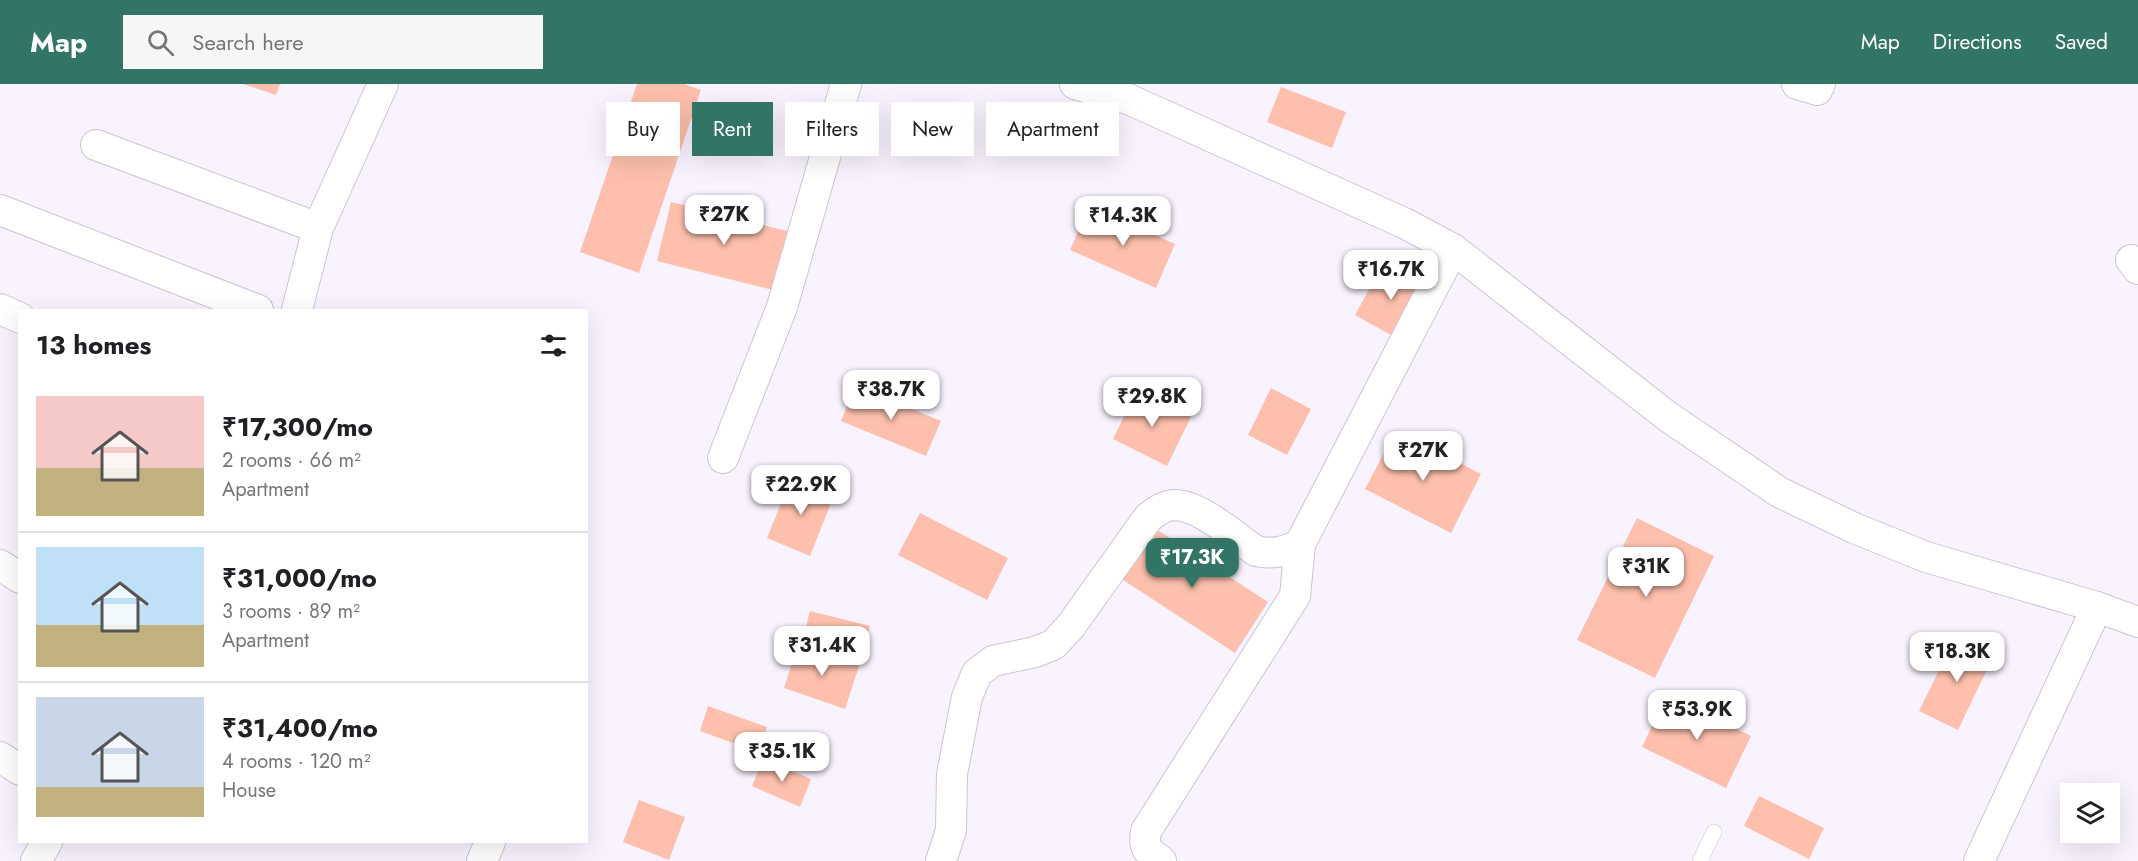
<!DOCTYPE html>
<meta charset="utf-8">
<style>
body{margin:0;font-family:Jost,sans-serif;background:#f6f6f6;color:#202124;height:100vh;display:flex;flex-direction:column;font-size:22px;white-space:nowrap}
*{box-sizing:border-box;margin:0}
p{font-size:20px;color:#757577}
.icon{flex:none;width:33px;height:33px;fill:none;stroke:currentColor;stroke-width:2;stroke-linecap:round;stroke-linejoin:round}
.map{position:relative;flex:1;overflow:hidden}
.sheet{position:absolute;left:18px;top:225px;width:570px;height:534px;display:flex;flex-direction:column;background:#fff;border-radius:0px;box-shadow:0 6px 24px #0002}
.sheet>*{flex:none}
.top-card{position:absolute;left:606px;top:18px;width:570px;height:54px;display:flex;gap:12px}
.controls{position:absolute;left:2060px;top:699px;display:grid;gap:12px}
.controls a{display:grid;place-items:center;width:60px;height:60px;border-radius:0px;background:#fff;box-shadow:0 6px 24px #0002;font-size:30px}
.price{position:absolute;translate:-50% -51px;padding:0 14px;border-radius:12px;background:#fff;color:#222;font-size:20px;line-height:39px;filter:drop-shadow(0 2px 3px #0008)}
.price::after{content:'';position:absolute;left:50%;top:36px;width:18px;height:14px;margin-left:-9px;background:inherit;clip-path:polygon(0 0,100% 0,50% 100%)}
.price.selected{background:#327567;color:#fff}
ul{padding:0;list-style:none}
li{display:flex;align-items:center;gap:18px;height:150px;padding:0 18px}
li+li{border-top:2px solid #e0e0e0}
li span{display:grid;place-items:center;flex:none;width:168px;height:120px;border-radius:0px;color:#555}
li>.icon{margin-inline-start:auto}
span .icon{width:72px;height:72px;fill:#fffc;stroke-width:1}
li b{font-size:26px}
h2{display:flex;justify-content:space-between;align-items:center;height:72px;padding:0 18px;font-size:26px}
.chip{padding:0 21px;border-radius:0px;background:#fff;box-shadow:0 6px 24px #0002;font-size:21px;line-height:54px}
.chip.selected{background:#327567;color:#fff}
header{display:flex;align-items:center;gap:36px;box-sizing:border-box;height:84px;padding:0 30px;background:#327567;color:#fff}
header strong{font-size:28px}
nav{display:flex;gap:33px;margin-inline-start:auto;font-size:21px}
.search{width:420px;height:54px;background:#f6f6f6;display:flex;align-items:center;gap:15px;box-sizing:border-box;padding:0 21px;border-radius:0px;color:#757577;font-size:22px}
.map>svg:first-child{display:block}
.building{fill:#fec0ad}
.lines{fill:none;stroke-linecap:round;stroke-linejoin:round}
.lane-casing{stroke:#cbc4d2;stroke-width:16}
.street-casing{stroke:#cbc4d2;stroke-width:32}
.lane{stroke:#fff;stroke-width:15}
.street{stroke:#fff;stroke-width:30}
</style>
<header>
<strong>Map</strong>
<div class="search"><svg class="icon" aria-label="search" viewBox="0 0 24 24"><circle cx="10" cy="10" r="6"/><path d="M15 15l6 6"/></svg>Search here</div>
<nav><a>Map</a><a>Directions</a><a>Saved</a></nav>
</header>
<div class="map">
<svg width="2138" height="777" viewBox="0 0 2138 777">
<rect width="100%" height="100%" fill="#f9f3ff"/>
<!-- building -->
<g class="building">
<path d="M243 0H280L276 11Z"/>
<path d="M637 0H684L701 6 639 189 580 168Z"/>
<path d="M1281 3 1346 28 1332 64 1267 38Z"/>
<path d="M671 118 791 148 777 207 657 177Z"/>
<path d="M1089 123 1175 160 1156 204 1070 166Z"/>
<path d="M1383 180 1426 203 1398 255 1355 231Z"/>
<path d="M855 302 941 337 926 372 841 337Z"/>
<path d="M1271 304 1311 325 1287 371 1248 351Z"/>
<path d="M1137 306 1191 333 1167 382 1113 355Z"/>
<path d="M1396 346 1481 390 1451 449 1365 405Z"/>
<path d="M792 392 835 409 810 472 767 454Z"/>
<path d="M920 429 1008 474 987 516 898 471Z"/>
<path d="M1637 434 1714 472 1655 594 1577 556Z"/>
<path d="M1150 441 1268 518 1235 569 1117 492Z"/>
<path d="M810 527 870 542 862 573 802 557Z"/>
<path d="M1956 552 1994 571 1958 646 1919 627Z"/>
<path d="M798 561 859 582 845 625 784 604Z"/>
<path d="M1667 611 1751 652 1726 704 1642 663Z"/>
<path d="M708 622 767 643 758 668 700 647Z"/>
<path d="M763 675 811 695 800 723 752 702Z"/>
<path d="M1759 712 1824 744 1809 775 1744 742Z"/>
<path d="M639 716 685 733 669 776 623 758Z"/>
</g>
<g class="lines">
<defs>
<path id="lane" d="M1700 777 1714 748"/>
<g id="street">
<path d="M1075 0 1128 15 1404 139 1453 165 1667 332 1779 408 1854 444 1926 473 2097 523 2138 538"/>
<path d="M1797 0 1817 6 1820 0"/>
<path d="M96 61 318 144"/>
<path d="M0 126 258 226"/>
<path d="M2131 176 2138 185"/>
<path d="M0 225 20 234"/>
<path d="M297 226 318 144 383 0"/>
<path d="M723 374 782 223 846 0"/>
<path d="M0 481 20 494"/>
<path d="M0 673 20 686"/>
<path d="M36 777 47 758"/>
<path d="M482 777 490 758"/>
<path d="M941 777 951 746 952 690 967 613 977 589 993 577 1035 568 1053 561 1070 543 1148 434C1155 428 1163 422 1173 421 1199 420 1235 453 1256 467 1272 471 1285 468 1300 460L1453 165"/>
<path d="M1161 777C1148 767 1143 765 1146 747L1295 512 1300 460"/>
<path d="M1979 777 2097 523"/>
</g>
</defs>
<!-- lane casing -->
<use href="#lane" class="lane-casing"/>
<!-- street casing -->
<use href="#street" class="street-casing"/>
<!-- lane -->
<use href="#lane" class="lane"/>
<!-- street -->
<use href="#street" class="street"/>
</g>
</svg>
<div class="controls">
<a><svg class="icon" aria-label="layers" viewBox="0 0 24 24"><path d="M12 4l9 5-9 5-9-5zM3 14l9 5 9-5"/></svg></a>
</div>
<b class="price" style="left:724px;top:162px">₹27K</b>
<b class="price" style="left:1123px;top:163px">₹14.3K</b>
<b class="price" style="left:1391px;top:217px">₹16.7K</b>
<b class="price" style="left:891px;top:337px">₹38.7K</b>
<b class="price" style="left:1152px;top:344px">₹29.8K</b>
<b class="price" style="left:1423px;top:398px">₹27K</b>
<b class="price" style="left:801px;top:432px">₹22.9K</b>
<b class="price selected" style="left:1192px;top:505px">₹17.3K</b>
<b class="price" style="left:1646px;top:514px">₹31K</b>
<b class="price" style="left:822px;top:593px">₹31.4K</b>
<b class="price" style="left:1957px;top:599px">₹18.3K</b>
<b class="price" style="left:1697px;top:657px">₹53.9K</b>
<b class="price" style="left:782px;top:699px">₹35.1K</b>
<div class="top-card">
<a class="chip">Buy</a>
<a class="chip selected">Rent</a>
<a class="chip">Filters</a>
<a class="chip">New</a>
<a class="chip">Apartment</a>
</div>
<section class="sheet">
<h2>13 homes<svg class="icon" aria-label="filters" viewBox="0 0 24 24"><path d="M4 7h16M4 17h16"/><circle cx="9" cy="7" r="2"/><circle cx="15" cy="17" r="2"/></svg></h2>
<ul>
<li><span style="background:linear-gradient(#f6c9c9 60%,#c2b280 0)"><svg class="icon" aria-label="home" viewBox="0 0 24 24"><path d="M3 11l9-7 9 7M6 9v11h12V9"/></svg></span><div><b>₹17,300/mo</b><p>2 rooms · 66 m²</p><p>Apartment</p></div></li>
<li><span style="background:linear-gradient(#bfe0f5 65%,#c2b280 0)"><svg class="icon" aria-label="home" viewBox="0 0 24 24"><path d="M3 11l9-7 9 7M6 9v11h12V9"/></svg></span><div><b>₹31,000/mo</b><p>3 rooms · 89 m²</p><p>Apartment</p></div></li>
<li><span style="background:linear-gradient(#c9d6e8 75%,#c2b280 0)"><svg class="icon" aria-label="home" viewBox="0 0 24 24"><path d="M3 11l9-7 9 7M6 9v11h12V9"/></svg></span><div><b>₹31,400/mo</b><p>4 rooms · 120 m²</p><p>House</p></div></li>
</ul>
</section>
</div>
